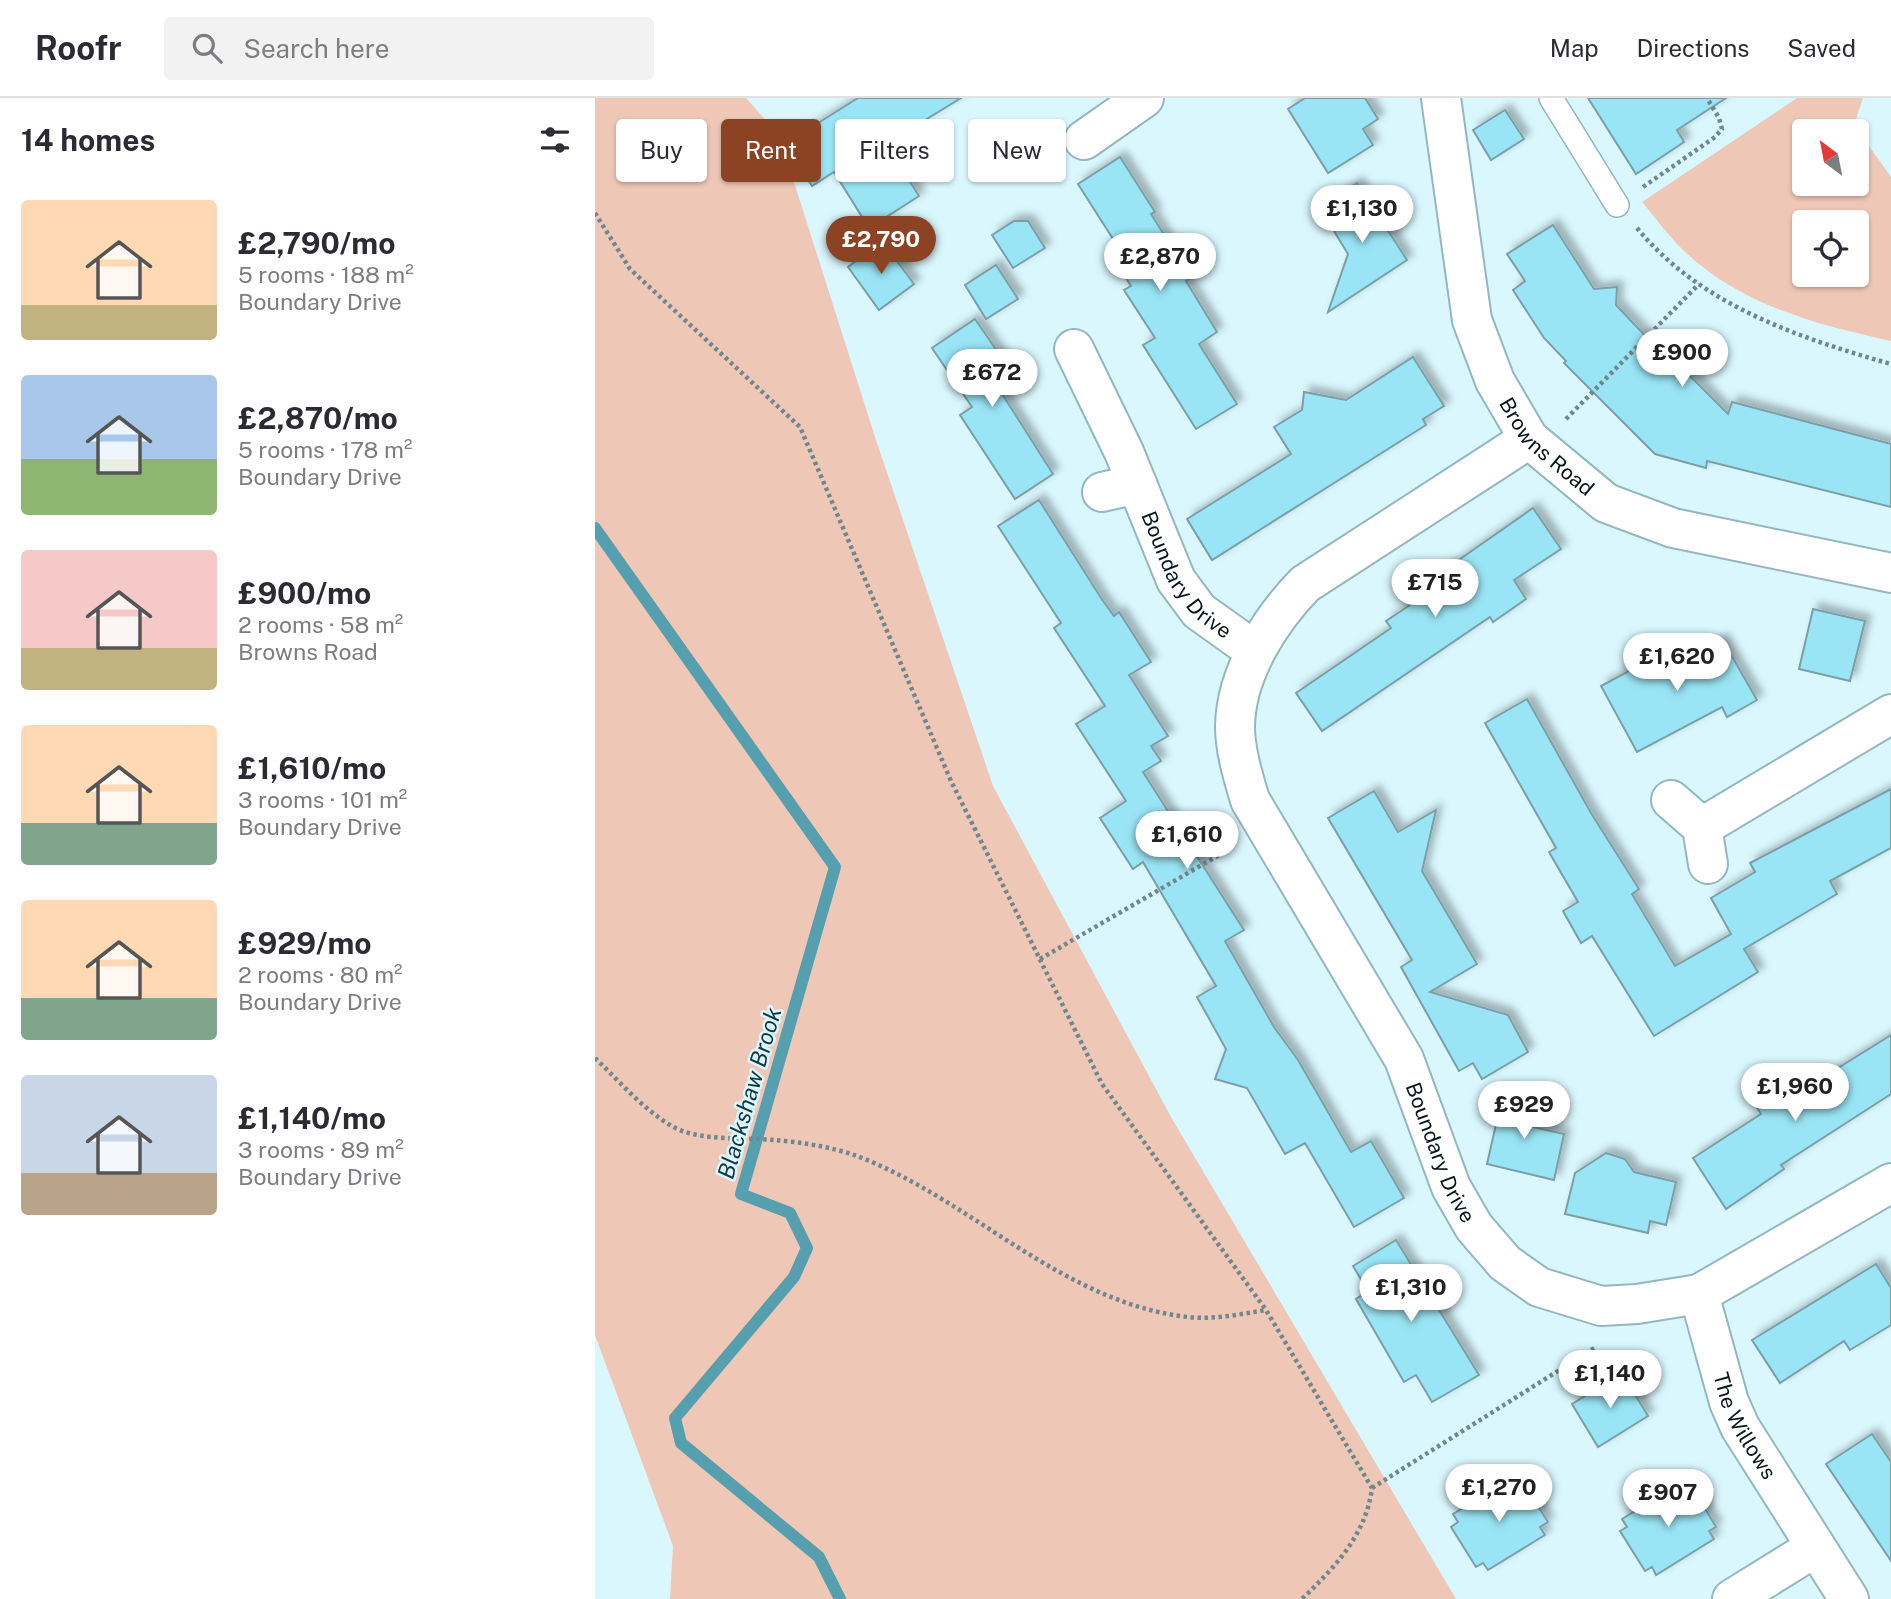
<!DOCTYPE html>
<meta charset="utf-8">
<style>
body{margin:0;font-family:"Public Sans",sans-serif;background:#f2f2f3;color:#2b2b33;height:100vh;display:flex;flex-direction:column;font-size:26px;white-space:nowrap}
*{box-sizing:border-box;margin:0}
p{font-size:23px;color:#7c7c81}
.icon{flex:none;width:38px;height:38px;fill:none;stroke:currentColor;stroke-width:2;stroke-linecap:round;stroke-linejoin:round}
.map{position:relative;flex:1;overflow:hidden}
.sheet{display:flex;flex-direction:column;background:#fff;width:595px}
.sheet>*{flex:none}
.top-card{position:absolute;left:21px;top:21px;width:665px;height:63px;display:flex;gap:14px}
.needle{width:46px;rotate:328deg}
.tools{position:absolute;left:1197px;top:21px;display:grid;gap:14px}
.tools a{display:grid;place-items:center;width:77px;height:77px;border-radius:7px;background:#fff;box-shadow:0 2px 5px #0004;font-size:35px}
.price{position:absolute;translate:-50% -60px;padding:0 16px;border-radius:24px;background:#fff;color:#222;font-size:23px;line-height:46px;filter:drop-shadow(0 2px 4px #0008)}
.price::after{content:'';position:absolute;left:50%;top:42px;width:21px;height:16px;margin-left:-10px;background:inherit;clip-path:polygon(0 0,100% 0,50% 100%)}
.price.current{background:#8b4323;color:#fff}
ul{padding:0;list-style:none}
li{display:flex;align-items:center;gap:21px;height:175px;padding:0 21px}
li span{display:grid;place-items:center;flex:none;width:196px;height:140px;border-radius:7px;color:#555}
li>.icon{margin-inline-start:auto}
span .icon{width:84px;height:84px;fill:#fffc;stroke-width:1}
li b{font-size:30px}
h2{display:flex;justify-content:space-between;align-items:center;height:84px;padding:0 21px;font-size:30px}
.chip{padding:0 24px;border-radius:7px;background:#fff;box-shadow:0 2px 5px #0004;font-size:24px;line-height:63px}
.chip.current{background:#8b4323;color:#fff}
header{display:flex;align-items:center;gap:42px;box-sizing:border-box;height:98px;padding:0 35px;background:#fff;border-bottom:2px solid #e1e1e2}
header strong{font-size:33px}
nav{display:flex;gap:38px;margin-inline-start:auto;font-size:24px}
.search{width:490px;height:63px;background:#f2f2f3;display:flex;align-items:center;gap:18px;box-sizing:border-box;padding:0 24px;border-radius:7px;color:#7c7c81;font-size:26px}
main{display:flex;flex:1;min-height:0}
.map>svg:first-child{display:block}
.green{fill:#efc7b7;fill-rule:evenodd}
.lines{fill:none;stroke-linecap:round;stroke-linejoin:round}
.stream{stroke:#559fae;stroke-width:12}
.building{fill:#9ae5f5;stroke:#7c9ea6;stroke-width:2;filter:url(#shadow)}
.lane-casing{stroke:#94b7bf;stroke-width:26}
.street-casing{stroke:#94b7bf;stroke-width:42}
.path{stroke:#72878c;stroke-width:4.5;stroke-dasharray:3.5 3.5;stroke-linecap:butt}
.lane{stroke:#fff;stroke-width:23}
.street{stroke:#fff;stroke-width:38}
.labels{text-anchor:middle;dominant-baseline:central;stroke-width:5;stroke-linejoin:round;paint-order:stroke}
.street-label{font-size:21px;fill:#081618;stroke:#daf7fe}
.water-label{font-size:23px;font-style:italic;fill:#13373e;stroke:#daf7fe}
</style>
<header>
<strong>Roofr</strong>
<div class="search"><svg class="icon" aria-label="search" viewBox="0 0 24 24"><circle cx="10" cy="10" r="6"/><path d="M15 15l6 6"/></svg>Search here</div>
<nav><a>Map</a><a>Directions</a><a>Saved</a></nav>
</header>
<main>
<section class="sheet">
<h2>14 homes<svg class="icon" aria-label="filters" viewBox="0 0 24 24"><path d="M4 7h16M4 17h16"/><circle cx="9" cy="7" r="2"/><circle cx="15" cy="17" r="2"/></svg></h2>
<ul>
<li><span style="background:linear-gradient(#ffd9b3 75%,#c2b280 0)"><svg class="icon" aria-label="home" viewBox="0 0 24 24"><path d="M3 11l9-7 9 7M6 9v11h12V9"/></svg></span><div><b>£2,790/mo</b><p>5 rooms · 188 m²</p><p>Boundary Drive</p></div></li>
<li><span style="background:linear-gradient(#a9c7e8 60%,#8fb573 0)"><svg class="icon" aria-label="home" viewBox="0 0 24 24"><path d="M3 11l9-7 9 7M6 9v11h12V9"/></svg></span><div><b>£2,870/mo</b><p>5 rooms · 178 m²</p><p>Boundary Drive</p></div></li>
<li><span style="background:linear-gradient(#f6c9c9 70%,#c2b280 0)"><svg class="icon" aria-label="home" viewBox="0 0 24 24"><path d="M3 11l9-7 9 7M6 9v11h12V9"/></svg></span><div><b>£900/mo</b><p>2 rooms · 58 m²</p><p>Browns Road</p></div></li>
<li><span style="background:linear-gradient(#ffd9b3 70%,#7fa58c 0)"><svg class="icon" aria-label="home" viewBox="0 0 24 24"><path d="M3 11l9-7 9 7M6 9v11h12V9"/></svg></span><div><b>£1,610/mo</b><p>3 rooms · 101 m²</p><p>Boundary Drive</p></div></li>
<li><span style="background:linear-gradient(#ffd9b3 70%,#7fa58c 0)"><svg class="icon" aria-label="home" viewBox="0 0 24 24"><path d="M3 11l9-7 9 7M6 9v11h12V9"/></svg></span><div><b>£929/mo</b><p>2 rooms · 80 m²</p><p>Boundary Drive</p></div></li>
<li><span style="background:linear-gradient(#c9d6e8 70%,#b9a48a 0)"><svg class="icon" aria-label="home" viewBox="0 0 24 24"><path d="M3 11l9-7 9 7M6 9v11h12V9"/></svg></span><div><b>£1,140/mo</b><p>3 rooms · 89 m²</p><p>Boundary Drive</p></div></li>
</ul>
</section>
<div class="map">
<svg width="1296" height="1501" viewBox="0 0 1296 1501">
<defs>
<filter id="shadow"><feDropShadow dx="6" dy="-6" stdDeviation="3.5" flood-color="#0004"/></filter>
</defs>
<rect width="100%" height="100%" fill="#daf7fe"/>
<!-- green -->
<g class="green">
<path d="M0 0H151L184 37 281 342 398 688 576 1019 861 1501H75L78 1448 0 1237Z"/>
<path d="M1202 0H1268L1259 27 1296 79V243C1220 226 1144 207 1086 150 1072 136 1060 119 1047 104ZM1262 33V86H1209V33ZM1262 124V177H1209V124Z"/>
</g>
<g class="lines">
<!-- stream -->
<path class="stream" d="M0 430 240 769 146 1096 195 1115 212 1150 199 1179 80 1320 86 1345 224 1459 245 1501"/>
</g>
<!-- building -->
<g class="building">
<path d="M263 0H366L291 46 324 98 274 130 239 74 217 88 193 49 214 36 212 32Z"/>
<path d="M710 0H770L783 21 768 31 778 47 733 75 693 11Z"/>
<path d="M993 0H1131L1082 32 1089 44 1041 76Z"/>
<path d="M910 12 929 41 896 62 878 32Z"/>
<path d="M525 59 560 114 556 116 596 180 591 183 622 234 604 246 642 306 601 331 548 247 560 240 529 192 536 188 517 158 525 152 483 86Z"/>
<path d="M762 85 812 162 733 214 753 156 739 133 748 127 733 104Z"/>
<path d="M419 123H433L450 150 418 170 397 137Z"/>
<path d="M958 127 999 191 1022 189 1021 207 1058 246 1061 244 1133 316 1137 304 1296 346V409L1112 363 1111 370 1060 356 969 265 971 263 949 240 918 192 930 183 912 156Z"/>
<path d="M287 143 319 186 284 212 253 169Z"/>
<path d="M401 167 423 201 391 221 370 187Z"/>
<path d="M380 221 413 269 397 280 458 376 420 401 365 317 377 309 337 250Z"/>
<path d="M818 259 849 308 828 321 831 327 617 462 592 421 696 356 679 329 707 312 709 294 751 302Z"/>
<path d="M444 402 506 500 519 518 524 514 556 564 534 577 573 638 556 648 566 663 548 674 649 832 630 843 679 929 703 962 756 1054 776 1043 809 1100 759 1129 710 1045 690 1056 652 990 620 981 631 951 602 899 621 888 548 764 538 771 505 720 531 703 481 626 510 608 459 530 466 525 403 428Z"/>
<path d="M938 410 966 451 919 482 931 501 898 524 895 519 727 633 701 595 796 530 791 523 830 497 825 489Z"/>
<path d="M1218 511 1270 523 1255 583 1204 571Z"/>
<path d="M1127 541 1162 602 1132 619 1127 609 1042 654 1006 588 1075 551 1083 566Z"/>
<path d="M932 601 996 715 1044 791 1037 796 1080 868 1136 836 1116 800 1160 774 1155 765 1296 691V750L1235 783 1242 796 1149 851 1163 874 1059 938 997 838 986 845 968 813 983 804 954 754 961 750 890 625Z"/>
<path d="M779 693 803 734 841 712 827 773 882 866 835 894 913 917 933 954 887 981 878 965 864 973 806 869 817 862 733 720Z"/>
<path d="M1296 937V996L1186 1067 1189 1071 1131 1111 1098 1060 1166 1016 1149 989 1188 999 1219 978 1222 983Z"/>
<path d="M908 996 943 1004 938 1029 969 1036 959 1082 892 1066Z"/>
<path d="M1011 1055 1030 1061 1039 1074 1081 1084 1071 1127 1055 1123 1053 1135 970 1116 980 1075Z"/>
<path d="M801 1142 884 1277 837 1304 821 1277 809 1284 761 1201 773 1193 758 1168Z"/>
<path d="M1281 1166 1296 1190V1227L1255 1252 1249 1243 1185 1285 1157 1242Z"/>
<path d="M1027 1275 1053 1318 1003 1349 977 1306Z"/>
<path d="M1277 1336 1296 1364V1463L1231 1366Z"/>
<path d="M915 1381 920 1389 928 1384 953 1424 945 1429 950 1437 893 1472 888 1465 881 1469 856 1429 863 1424 858 1416Z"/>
<path d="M1084 1386 1090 1394H1100L1121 1429 1114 1433 1119 1441 1061 1477 1057 1469 1050 1473 1025 1433 1032 1429 1027 1421Z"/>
</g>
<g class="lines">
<defs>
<path id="lane" d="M956 0 1022 107"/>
<g id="street">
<path id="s1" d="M846 0 877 222 900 283 934 341 1011 405 1078 430 1296 475"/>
<path d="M489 42 549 0"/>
<path id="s2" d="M479 251 529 354 581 482 604 513 660 553"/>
<path id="s3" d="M934 341 710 486C675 522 641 575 640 628 640 653 648 678 655 702L809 961 856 1089 879 1129 910 1165 944 1189 1006 1208 1042 1206 1104 1196 1296 1085"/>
<path d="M507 394 542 386"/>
<path d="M1076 702 1107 729 1113 766"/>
<path d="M1107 729 1296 616"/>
<path id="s4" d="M1104 1196 1134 1304 1145 1329 1254 1501"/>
<path d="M1137 1501 1221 1449"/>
</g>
</defs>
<!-- lane casing -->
<use href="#lane" class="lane-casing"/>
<!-- street casing -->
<use href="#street" class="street-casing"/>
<!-- path -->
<g class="path">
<path d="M1048 89 1120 39 1127 31 1124 20 1112 0"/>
<path d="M0 115 35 171 205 329 356 683 507 986 671 1212 777 1390C771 1437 740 1469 707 1501"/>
<path d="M1042 130C1105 207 1204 240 1296 266"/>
<path d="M971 321 1104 186"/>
<path d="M445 861 636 750"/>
<path d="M0 960C24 983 47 1010 75 1027 102 1044 147 1039 179 1042 205 1044 237 1049 262 1058 376 1101 467 1205 593 1219 618 1222 646 1216 671 1212"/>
<path d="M777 1390 1001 1249"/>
</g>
<!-- lane -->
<use href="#lane" class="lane"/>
<!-- street -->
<use href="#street" class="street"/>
</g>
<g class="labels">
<!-- street labels -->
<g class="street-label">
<text stroke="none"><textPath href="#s1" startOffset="374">Browns Road</textPath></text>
<text stroke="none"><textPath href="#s2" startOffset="254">Boundary Drive</textPath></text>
<text stroke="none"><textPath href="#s3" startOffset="906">Boundary Drive</textPath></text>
<text stroke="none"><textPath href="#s4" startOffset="140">The Willows</textPath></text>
</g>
<!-- water labels -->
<g class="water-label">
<text transform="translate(154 995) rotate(-74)">Blackshaw Brook</text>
</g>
</g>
</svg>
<div class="tools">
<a><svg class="needle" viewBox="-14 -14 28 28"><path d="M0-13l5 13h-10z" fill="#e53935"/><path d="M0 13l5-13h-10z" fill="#7c7c81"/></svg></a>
<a><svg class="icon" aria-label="locate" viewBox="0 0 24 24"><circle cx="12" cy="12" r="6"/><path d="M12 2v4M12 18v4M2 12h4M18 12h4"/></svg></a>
</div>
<b class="price" style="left:767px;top:147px">£1,130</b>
<b class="price current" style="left:286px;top:178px">£2,790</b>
<b class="price" style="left:565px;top:195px">£2,870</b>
<b class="price" style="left:1087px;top:291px">£900</b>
<b class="price" style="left:397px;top:311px">£672</b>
<b class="price" style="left:840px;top:521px">£715</b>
<b class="price" style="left:1082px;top:595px">£1,620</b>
<b class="price" style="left:592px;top:773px">£1,610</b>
<b class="price" style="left:1200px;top:1025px">£1,960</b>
<b class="price" style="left:929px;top:1043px">£929</b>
<b class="price" style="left:816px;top:1226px">£1,310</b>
<b class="price" style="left:1015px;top:1312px">£1,140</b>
<b class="price" style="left:904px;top:1426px">£1,270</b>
<b class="price" style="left:1073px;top:1431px">£907</b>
<div class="top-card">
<a class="chip">Buy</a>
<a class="chip current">Rent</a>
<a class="chip">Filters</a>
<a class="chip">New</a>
</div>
</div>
</main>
